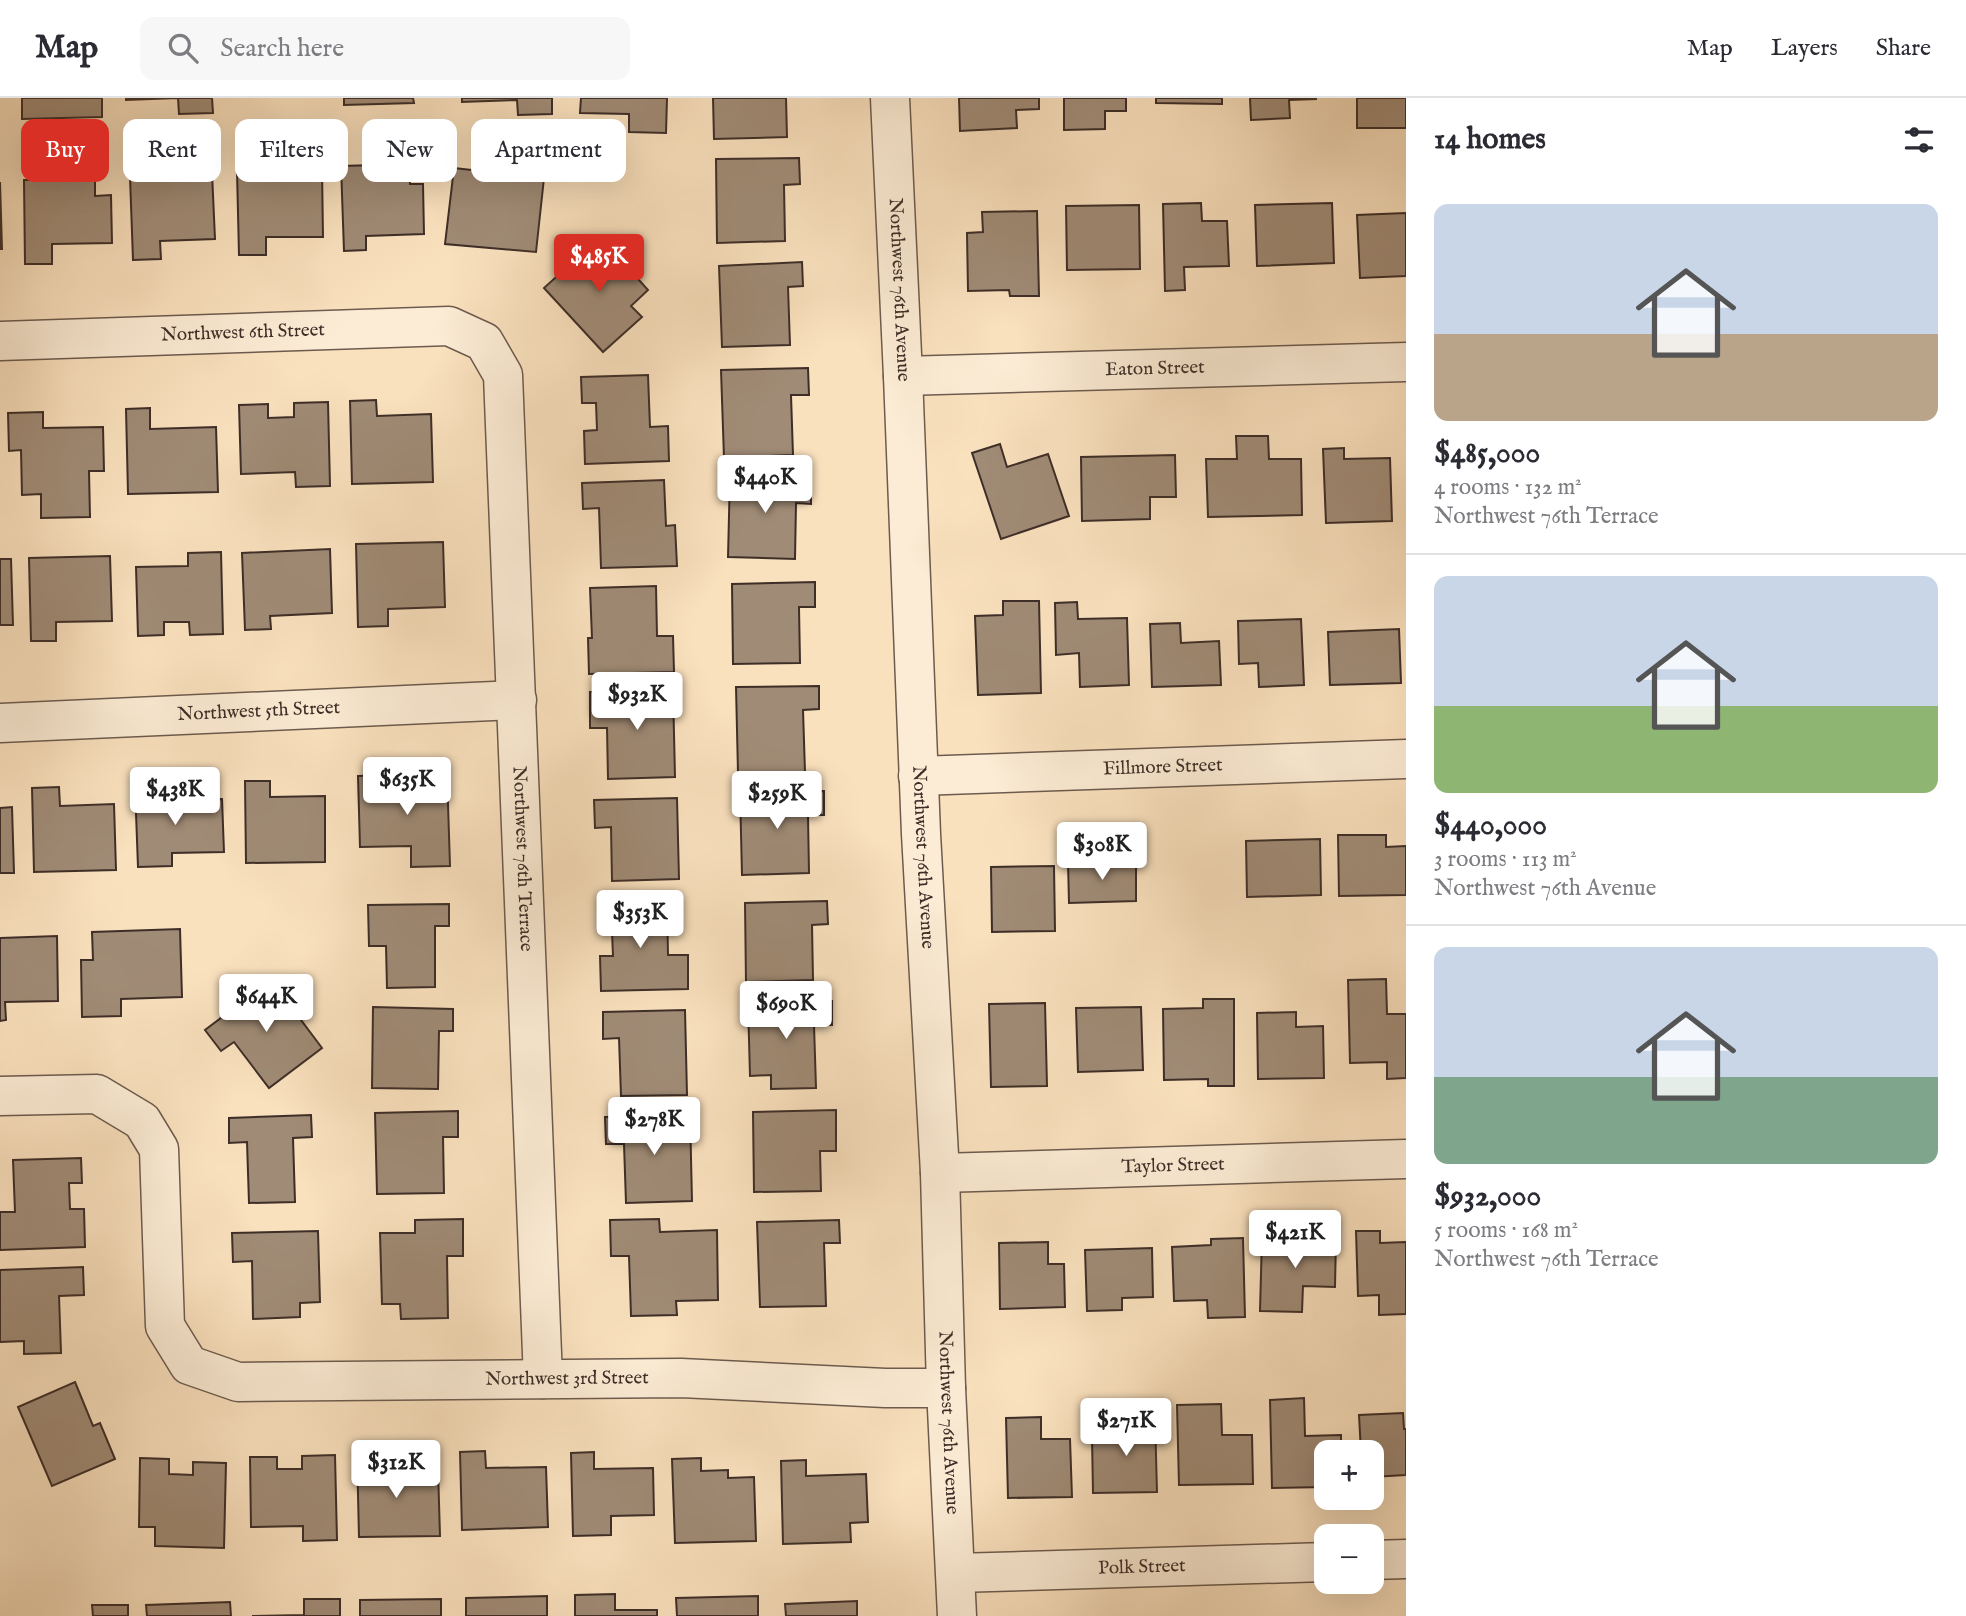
<!DOCTYPE html>
<meta charset="utf-8">
<style>
body{margin:0;font-family:"IM FELL English",serif;background:#f7f7f7;color:#2b2b33;height:100vh;display:flex;flex-direction:column;font-size:26px;white-space:nowrap}
*{box-sizing:border-box;margin:0}
p{font-size:23px;color:#7c7c81}
.icon{flex:none;width:38px;height:38px;fill:none;stroke:currentColor;stroke-width:2;stroke-linecap:round;stroke-linejoin:round}
.map{position:relative;flex:1;overflow:hidden}
.sheet{display:flex;flex-direction:column;background:#fff;width:560px}
.sheet>*{flex:none}
.hud{position:absolute;left:21px;top:21px;width:665px;height:63px;display:flex;gap:14px}
.fabs{position:absolute;left:1314px;top:1342px;display:grid;gap:14px}
.fabs a{display:grid;place-items:center;width:70px;height:70px;border-radius:14px;background:#fff;box-shadow:0 7px 28px #0002;font-size:35px}
.price{position:absolute;translate:-50% -60px;padding:0 16px;border-radius:7px;background:#fff;color:#222;font-size:23px;line-height:46px;filter:drop-shadow(0 2px 4px #0008)}
.price::after{content:'';position:absolute;left:50%;top:42px;width:21px;height:16px;margin-left:-10px;background:inherit;clip-path:polygon(0 0,100% 0,50% 100%)}
.price.active{background:#d93025;color:#fff}
ul{padding:0;list-style:none}
li{display:grid;align-content:center;gap:14px;height:371px;padding:0 28px}
li+li{border-top:2px solid #e1e1e2}
li span{display:grid;place-items:center;height:217px;border-radius:14px;color:#555}
li>.icon{margin-inline-start:auto}
span .icon{width:126px;height:126px;fill:#fffc;stroke-width:1}
li b{font-size:30px}
h2{display:flex;justify-content:space-between;align-items:center;height:84px;padding:0 28px;font-size:30px}
.pill{padding:0 24px;border-radius:14px;background:#fff;box-shadow:0 7px 28px #0002;font-size:24px;line-height:63px}
.pill.active{background:#d93025;color:#fff}
header{display:flex;align-items:center;gap:42px;box-sizing:border-box;height:98px;padding:0 35px;background:#fff;border-bottom:2px solid #e1e1e2}
header strong{font-size:33px}
nav{display:flex;gap:38px;margin-inline-start:auto;font-size:24px}
.search{width:490px;height:63px;background:#f7f7f7;display:flex;align-items:center;gap:18px;box-sizing:border-box;padding:0 24px;border-radius:14px;color:#7c7c81;font-size:26px}
main{display:flex;flex:1;min-height:0}
.map>svg:first-child{display:block}
.building{fill:#a08b76;stroke:#3e2e28;stroke-width:2}
.lines{fill:none;stroke-linecap:round;stroke-linejoin:round}
.minor-casing{stroke:#6d5b4e;stroke-width:41}
.minor{stroke:#fcecd5;stroke-width:38}
.labels{text-anchor:middle;dominant-baseline:central;stroke-width:7;stroke-linejoin:round;paint-order:stroke}
.street-label{font-size:19px;fill:#3e2e28;stroke:#fcecd5}
</style>
<header>
<strong>Map</strong>
<div class="search"><svg class="icon" aria-label="search" viewBox="0 0 24 24"><circle cx="10" cy="10" r="6"/><path d="M15 15l6 6"/></svg>Search here</div>
<nav><a>Map</a><a>Layers</a><a>Share</a></nav>
</header>
<main>
<div class="map">
<svg width="1406" height="1518" viewBox="0 0 1406 1518">
<rect width="100%" height="100%" fill="#fae1be"/>
<filter id="stains"><feTurbulence type="fractalNoise" baseFrequency=".00286" numOctaves="4"/><feColorMatrix values="0 0 0 0 .2 0 0 0 0 .09 0 0 0 0 .02 0 0 0 .5 -.17"/></filter>
<radialGradient id="worn" r=".72"><stop offset=".6" stop-color="#630" stop-opacity="0"/><stop offset="1" stop-color="#630" stop-opacity=".3"/></radialGradient>
<!-- building -->
<g class="building">
<path d="M22 0H102V19L22 21Z"/>
<path d="M126 0H212L213 15 179 16 178 0 126 2Z"/>
<path d="M344 0H413L414 5 344 7Z"/>
<path d="M462 0H552V16L518 17 517 2 462 4Z"/>
<path d="M581 0H667L666 35 629 34V16L580 15Z"/>
<path d="M713 0H786L787 39 714 41Z"/>
<path d="M959 0H1039V11L1016 12 1017 30 960 33Z"/>
<path d="M1064 0H1126V13H1105V31L1064 32Z"/>
<path d="M1156 0H1222V6L1156 5Z"/>
<path d="M1250 0H1316V1L1289 2 1290 20 1251 22Z"/>
<rect x="1357" y="0" width="49" height="30"/>
<path d="M409 57 410 86H423L424 136 366 138V152L344 153 341 68 376 67 375 58Z"/>
<path d="M799 60 800 86 784 87 785 143 717 145 716 61Z"/>
<path d="M454 70 544 80 536 154 445 146Z"/>
<path d="M322 71 323 139H266V157H239L237 73Z"/>
<path d="M212 75 215 141 160 143 161 161 133 162 130 79Z"/>
<path d="M95 81V98L111 97 112 145 52 146V166H25L24 82Z"/>
<path d="M0 84 2 151H0Z"/>
<path d="M1201 105 1202 123H1227L1229 168 1184 169 1185 192 1165 193 1163 106Z"/>
<path d="M1332 105 1334 165 1257 168 1255 107Z"/>
<path d="M1139 107 1140 171 1067 172 1066 108Z"/>
<path d="M1037 113 1039 198H1010L1009 192 968 193 967 135 983 134 982 114Z"/>
<path d="M1406 115V178L1360 180 1357 117Z"/>
<path d="M600 139 648 192 631 208 642 219 603 254 544 190Z"/>
<path d="M802 164 803 188 788 189 790 247 722 249 719 168Z"/>
<path d="M808 270 809 297H791L793 357 724 360 721 272Z"/>
<path d="M648 277 650 329 668 328 669 363 585 366 584 333 597 332 596 305H582L581 279Z"/>
<path d="M376 302 377 318 431 316 433 384 352 386 350 303Z"/>
<path d="M328 304 330 388 296 389 295 374 241 376 239 307 268 306V320L294 319V305Z"/>
<path d="M150 310V331L216 329 218 394 128 396 126 311Z"/>
<path d="M43 314V330L103 329 104 373H89L90 419 41 420V396L22 397 21 352 9 353 8 315Z"/>
<path d="M1236 338H1268L1269 361H1301L1302 417 1208 419 1206 361H1237Z"/>
<path d="M1000 346 1007 369 1048 356 1069 418 1001 441 972 355Z"/>
<path d="M1344 350V361L1390 360 1392 423 1326 425 1323 351Z"/>
<path d="M1175 357 1176 399H1150V421L1082 423 1081 359Z"/>
<path d="M730 377 811 379V406L796 405 795 461 728 459Z"/>
<path d="M664 382 666 428 675 427 677 468 601 470 599 410 583 411 582 385Z"/>
<path d="M443 444 445 509 388 511V528L358 529 356 446Z"/>
<path d="M330 451 332 515 270 518 271 531 245 532 242 455Z"/>
<path d="M221 454 223 536 190 537 189 524H164V537L138 538 136 469 188 468V455Z"/>
<path d="M110 458 112 523 56 524V543H31L29 460Z"/>
<path d="M0 461H11L13 527H0Z"/>
<path d="M815 484V509H799L800 565 733 566 732 486Z"/>
<path d="M656 488 657 538H673L674 574 589 576 588 540H592L590 490Z"/>
<path d="M1003 503H1039L1041 595 978 597 975 518 1003 517Z"/>
<path d="M1077 504 1078 521 1127 520 1129 587 1080 589 1079 555 1056 557 1055 505Z"/>
<path d="M1301 521 1304 587 1259 589 1258 565 1239 566 1238 523Z"/>
<path d="M1180 525 1181 545 1219 543 1221 587 1152 589 1150 526Z"/>
<path d="M1399 531 1401 585 1330 587 1328 534Z"/>
<path d="M819 588V611L803 612 805 674 738 675 736 589Z"/>
<path d="M673 593 675 679 608 681 607 630H590V594Z"/>
<path d="M447 675 450 768 411 769V748L360 749 358 678 388 677V693L411 692 410 676Z"/>
<path d="M245 683H270V699L325 698V764L246 765Z"/>
<path d="M160 687V703L222 701 224 754 172 755V768L138 769 135 688Z"/>
<path d="M59 689 60 708 114 706 116 772 34 774 32 690Z"/>
<path d="M824 693V717H808L809 775 742 777 740 694Z"/>
<path d="M677 700 679 781 612 783 611 729 595 730 594 702Z"/>
<path d="M12 709 14 775H0V710Z"/>
<path d="M1338 737H1386V749L1406 748V797L1339 798Z"/>
<path d="M1320 741 1321 797 1247 799 1246 743Z"/>
<path d="M1136 763V803L1069 805 1068 764Z"/>
<path d="M1054 768 1055 833 992 834 991 769Z"/>
<path d="M827 803 828 826 812 827 813 882 746 884 745 805Z"/>
<path d="M600 805H667L668 857H688V891L601 893 600 858H613L612 834H600Z"/>
<path d="M449 806V828H435V889L387 890 386 848H369L368 807Z"/>
<path d="M180 831 182 899 121 901V918L82 919 81 862H93L92 834Z"/>
<path d="M57 838 58 903 5 904 6 922 0 923V840Z"/>
<path d="M1386 881 1387 916H1406V980L1387 981V964L1350 965 1348 882Z"/>
<path d="M271 882 322 950 269 990 234 944 221 953 205 932Z"/>
<path d="M1203 901H1234V988H1208V981L1164 982 1163 911 1203 910Z"/>
<path d="M832 903V927H814L816 990 771 991V977L750 978 748 905Z"/>
<path d="M1045 905 1047 988 991 989 989 906Z"/>
<path d="M373 909 453 911V933H439L438 991 372 990Z"/>
<path d="M1141 909 1143 972 1078 974 1076 910Z"/>
<path d="M685 912 687 997 621 998 619 940 603 941V914Z"/>
<path d="M1296 914V929L1323 928 1324 980 1258 981 1257 915Z"/>
<path d="M836 1012V1053H820L821 1093 754 1094 753 1014Z"/>
<path d="M458 1013V1039H443L444 1095 377 1096 375 1015Z"/>
<path d="M311 1017 312 1039 293 1040 295 1104 249 1105 247 1044 229 1045V1020Z"/>
<path d="M690 1017 692 1103 626 1105 624 1046H606L605 1019Z"/>
<path d="M81 1060 82 1085H69L70 1111H84L85 1149 0 1152V1114H15L13 1062Z"/>
<path d="M463 1121V1158H447L448 1220 401 1221 400 1206H382L380 1135H415V1122Z"/>
<path d="M659 1121 660 1134 717 1132 718 1202 676 1203 677 1217 631 1218 629 1158H611L610 1122Z"/>
<path d="M839 1122 840 1145H824L826 1208 760 1209 757 1124Z"/>
<path d="M318 1133 320 1204 300 1205V1219L253 1221 252 1163 233 1164 232 1135Z"/>
<path d="M1356 1133H1380V1145L1406 1144V1216L1379 1217V1197L1358 1198Z"/>
<path d="M1262 1139 1336 1140 1335 1189 1303 1188 1302 1214 1260 1213Z"/>
<path d="M1243 1140 1245 1219 1208 1220 1207 1202 1174 1203 1172 1149 1211 1147V1141Z"/>
<path d="M1048 1144V1166H1064L1065 1209 1000 1211 999 1145Z"/>
<path d="M1152 1150 1153 1199 1122 1200V1212L1087 1213 1085 1152Z"/>
<path d="M83 1169 84 1197 59 1198 61 1255 24 1256V1243L0 1244V1172Z"/>
<path d="M75 1284 93 1328 100 1325 115 1361 52 1388 18 1309Z"/>
<path d="M1304 1300 1305 1338 1341 1337V1354H1326V1389L1272 1390 1270 1302Z"/>
<path d="M1221 1306 1222 1337H1252L1253 1386 1179 1387 1177 1307Z"/>
<path d="M1403 1315 1404 1331H1406V1377L1372 1379V1354H1361L1359 1317Z"/>
<path d="M1041 1319V1341H1070L1072 1399 1008 1400 1006 1320Z"/>
<path d="M1155 1320 1157 1394 1093 1395 1092 1339H1116V1321Z"/>
<path d="M485 1353 486 1370 546 1369 548 1429 462 1432 460 1354Z"/>
<path d="M357 1354H385V1372L438 1371 440 1438 359 1439Z"/>
<path d="M594 1354V1371L653 1370 654 1417 611 1418V1437L573 1438 571 1355Z"/>
<path d="M335 1357 337 1442 303 1443V1428L251 1429 250 1359H277V1371H302V1358Z"/>
<path d="M140 1360 169 1361V1376L193 1377V1364L226 1365 224 1450 155 1448V1429H139Z"/>
<path d="M701 1360V1373L728 1372V1380L754 1379 756 1443 675 1445 672 1361Z"/>
<path d="M806 1362V1378L866 1376 868 1424 850 1425 851 1444 783 1446 781 1363Z"/>
<path d="M615 1496V1512H657V1518H575V1497Z"/>
<path d="M547 1498V1518H466V1500Z"/>
<path d="M758 1498V1518H677L676 1500Z"/>
<path d="M304 1501H340V1518H252L304 1517Z"/>
<path d="M441 1501V1518H360V1502Z"/>
<path d="M857 1503V1518H786L785 1506Z"/>
<path d="M230 1504 231 1518H147L146 1507Z"/>
<path d="M92 1507H128V1518H93Z"/>
</g>
<g class="lines">
<defs>
<g id="minor">
<path id="s1" d="M890 0 903 278 921 736 940 1075 946 1290 957 1518"/>
<path id="s2" d="M0 243 449 228 484 244 503 277 543 1281"/>
<path id="s3" d="M903 278 1406 264"/>
<path id="s4" d="M0 625 517 602"/>
<path id="s5" d="M918 678 1406 661"/>
<path id="s6" d="M0 998 97 996 142 1023 159 1051 165 1228 189 1267 238 1284 681 1280 885 1290H946"/>
<path id="s7" d="M940 1075 1406 1061"/>
<path d="M1372 1462 1406 1461"/>
<path id="s8" d="M956 1475 1326 1464"/>
</g>
</defs>
<!-- minor casing -->
<use href="#minor" class="minor-casing"/>
<!-- minor -->
<use href="#minor" class="minor"/>
</g>
<g class="labels">
<!-- street labels -->
<g class="street-label">
<text stroke="none"><textPath href="#s1" startOffset="192">Northwest 76th Avenue</textPath></text>
<text stroke="none"><textPath href="#s2" startOffset="243">Northwest 6th Street</textPath></text>
<text stroke="none"><textPath href="#s3" startOffset="252">Eaton Street</textPath></text>
<text stroke="none"><textPath href="#s4" startOffset="259">Northwest 5th Street</textPath></text>
<text stroke="none"><textPath href="#s5" startOffset="245">Fillmore Street</textPath></text>
<text stroke="none"><textPath href="#s1" startOffset="760">Northwest 76th Avenue</textPath></text>
<text stroke="none"><textPath href="#s2" startOffset="1010">Northwest 76th Terrace</textPath></text>
<text stroke="none"><textPath href="#s7" startOffset="233">Taylor Street</textPath></text>
<text stroke="none"><textPath href="#s6" startOffset="786">Northwest 3rd Street</textPath></text>
<text stroke="none"><textPath href="#s1" startOffset="1326">Northwest 76th Avenue</textPath></text>
<text stroke="none"><textPath href="#s8" startOffset="186">Polk Street</textPath></text>
</g>
</g>
<rect width="100%" height="100%" filter="url(#stains)"/>
<rect width="100%" height="100%" fill="url(#worn)"/>
</svg>
<div class="fabs">
<a>+</a>
<a>−</a>
</div>
<b class="price active" style="left:599px;top:196px">$485K</b>
<b class="price" style="left:765px;top:417px">$440K</b>
<b class="price" style="left:637px;top:634px">$932K</b>
<b class="price" style="left:407px;top:719px">$635K</b>
<b class="price" style="left:175px;top:729px">$438K</b>
<b class="price" style="left:777px;top:733px">$259K</b>
<b class="price" style="left:1102px;top:784px">$308K</b>
<b class="price" style="left:640px;top:852px">$353K</b>
<b class="price" style="left:266px;top:936px">$644K</b>
<b class="price" style="left:786px;top:943px">$690K</b>
<b class="price" style="left:654px;top:1059px">$278K</b>
<b class="price" style="left:1295px;top:1172px">$421K</b>
<b class="price" style="left:1126px;top:1360px">$271K</b>
<b class="price" style="left:396px;top:1402px">$312K</b>
<div class="hud">
<a class="pill active">Buy</a>
<a class="pill">Rent</a>
<a class="pill">Filters</a>
<a class="pill">New</a>
<a class="pill">Apartment</a>
</div>
</div>
<section class="sheet">
<h2>14 homes<svg class="icon" aria-label="filters" viewBox="0 0 24 24"><path d="M4 7h16M4 17h16"/><circle cx="9" cy="7" r="2"/><circle cx="15" cy="17" r="2"/></svg></h2>
<ul>
<li><span style="background:linear-gradient(#c9d6e8 60%,#b9a48a 0)"><svg class="icon" aria-label="home" viewBox="0 0 24 24"><path d="M3 11l9-7 9 7M6 9v11h12V9"/></svg></span><div><b>$485,000</b><p>4 rooms · 132 m²</p><p>Northwest 76th Terrace</p></div></li>
<li><span style="background:linear-gradient(#c9d6e8 60%,#8fb573 0)"><svg class="icon" aria-label="home" viewBox="0 0 24 24"><path d="M3 11l9-7 9 7M6 9v11h12V9"/></svg></span><div><b>$440,000</b><p>3 rooms · 113 m²</p><p>Northwest 76th Avenue</p></div></li>
<li><span style="background:linear-gradient(#c9d6e8 60%,#7fa58c 0)"><svg class="icon" aria-label="home" viewBox="0 0 24 24"><path d="M3 11l9-7 9 7M6 9v11h12V9"/></svg></span><div><b>$932,000</b><p>5 rooms · 168 m²</p><p>Northwest 76th Terrace</p></div></li>
</ul>
</section>
</main>
